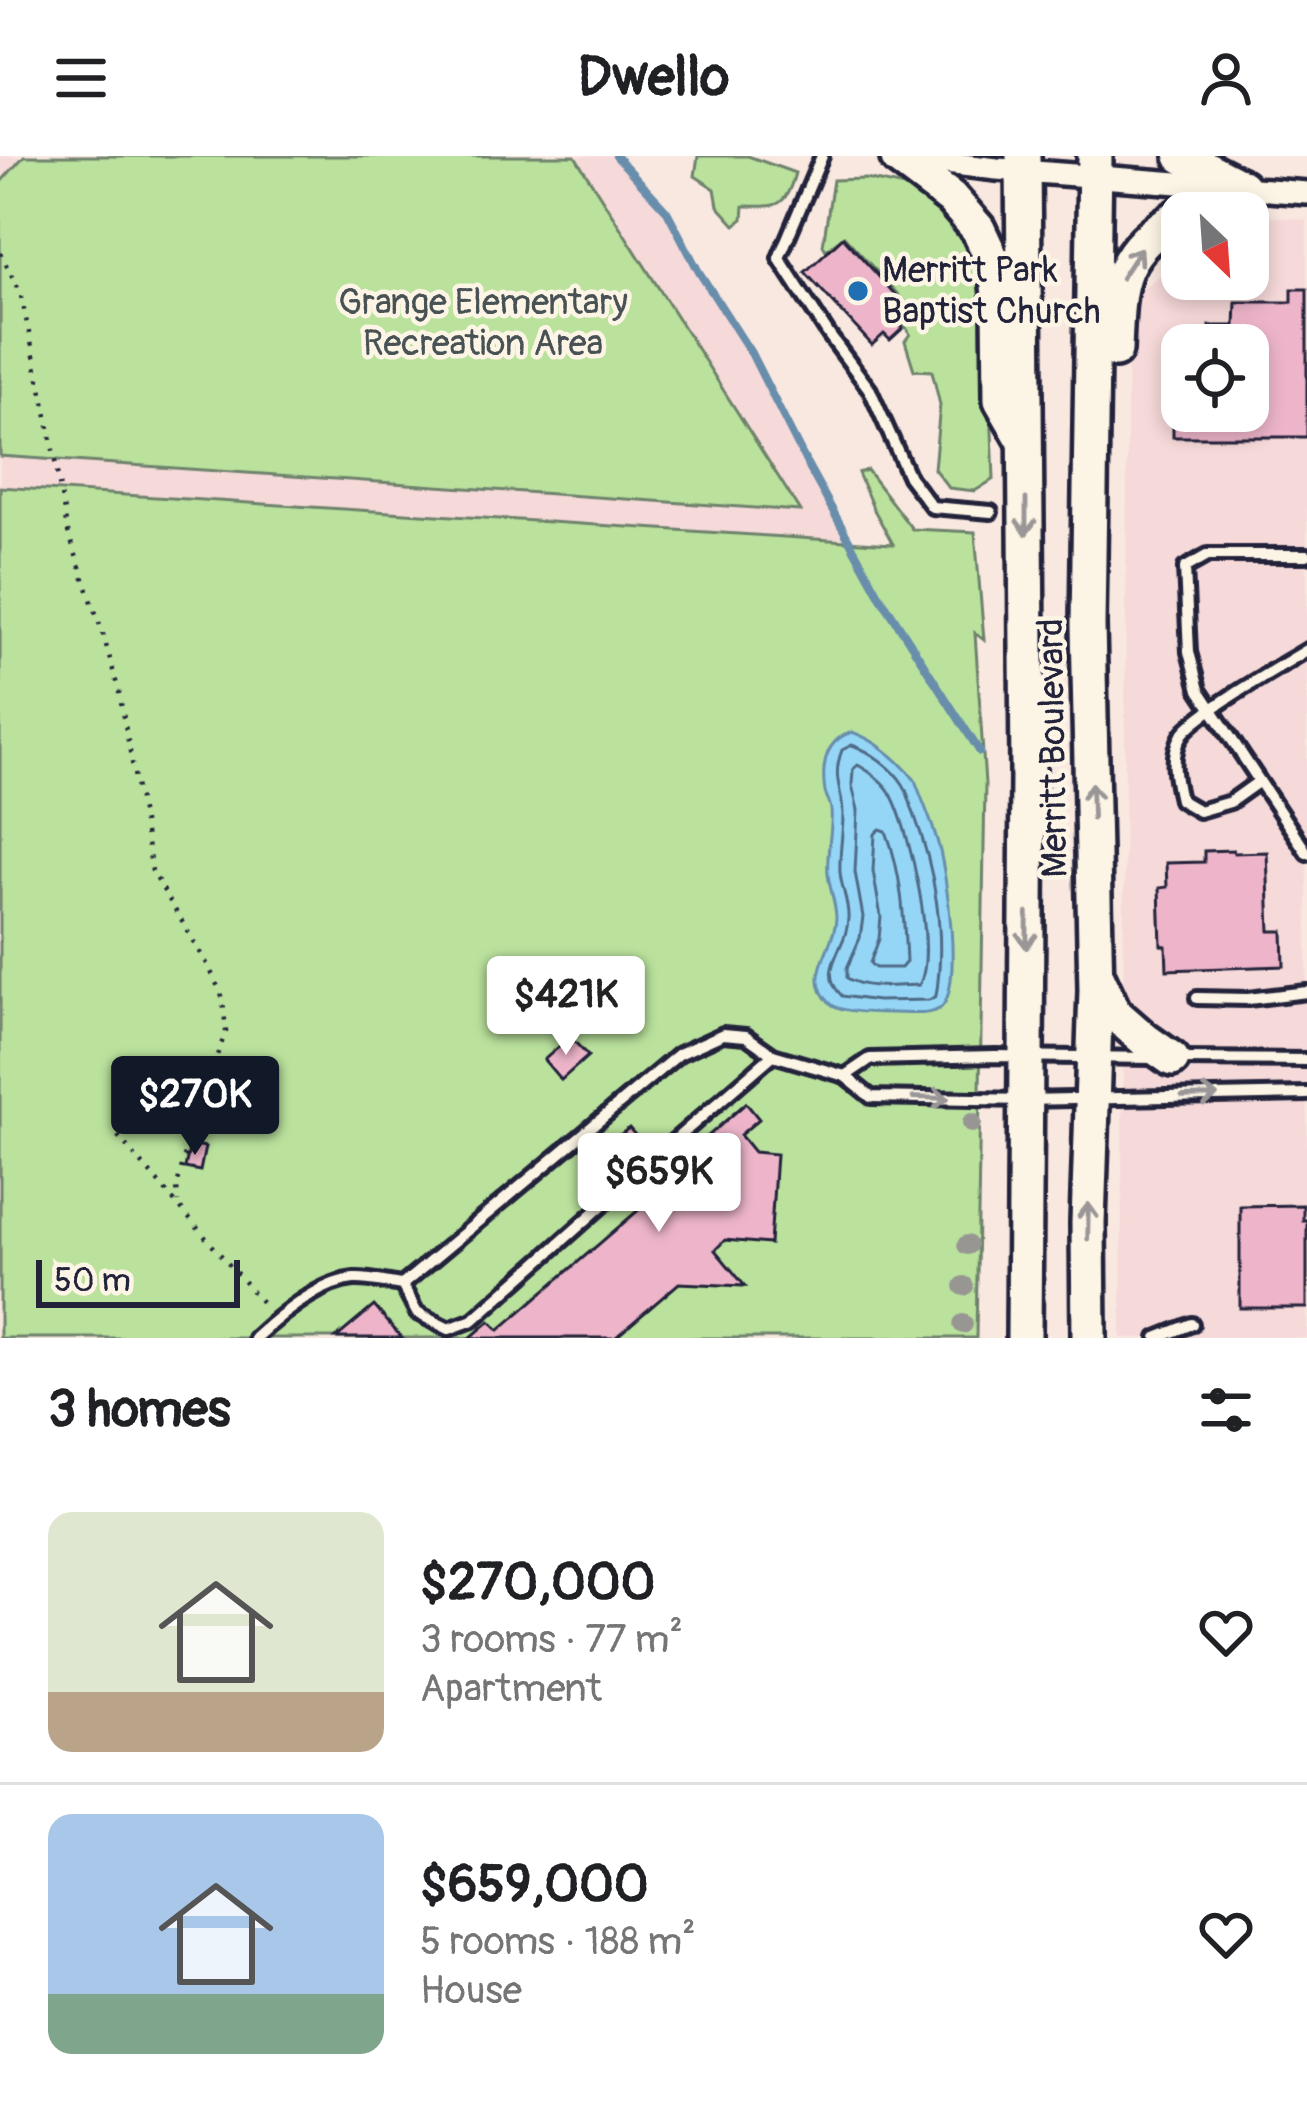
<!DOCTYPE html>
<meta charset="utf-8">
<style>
body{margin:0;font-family:Pangolin,sans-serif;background:#f2f2f2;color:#202124;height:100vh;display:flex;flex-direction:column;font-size:45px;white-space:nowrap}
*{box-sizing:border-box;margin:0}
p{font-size:39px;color:#757577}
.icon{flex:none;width:66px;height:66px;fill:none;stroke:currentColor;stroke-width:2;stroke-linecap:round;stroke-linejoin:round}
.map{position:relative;height:1182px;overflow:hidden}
.drawer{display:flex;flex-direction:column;background:#fff;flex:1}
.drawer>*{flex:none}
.needle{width:78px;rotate:155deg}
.buttons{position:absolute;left:1161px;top:36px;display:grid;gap:24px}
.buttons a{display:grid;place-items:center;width:108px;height:108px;border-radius:24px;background:#fff;box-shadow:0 6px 18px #0003;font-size:60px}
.scale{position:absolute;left:36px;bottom:30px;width:204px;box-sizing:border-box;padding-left:12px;border:6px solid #22223b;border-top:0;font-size:33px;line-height:42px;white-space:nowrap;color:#22223b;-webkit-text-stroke:9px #fcf5e5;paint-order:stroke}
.price{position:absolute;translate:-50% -102px;padding:0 27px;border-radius:12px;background:#fff;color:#222;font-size:39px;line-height:78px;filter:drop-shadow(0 3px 6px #0008)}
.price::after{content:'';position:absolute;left:50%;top:72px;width:36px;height:27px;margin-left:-18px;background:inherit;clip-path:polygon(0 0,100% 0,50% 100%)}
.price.current{background:#111827;color:#fff}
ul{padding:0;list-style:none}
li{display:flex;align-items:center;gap:36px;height:300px;padding:0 48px}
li+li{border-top:3px solid #e0e0e0}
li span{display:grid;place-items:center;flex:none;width:336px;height:240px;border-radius:24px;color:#555}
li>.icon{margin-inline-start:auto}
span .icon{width:144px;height:144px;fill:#fffc;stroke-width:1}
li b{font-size:51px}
h2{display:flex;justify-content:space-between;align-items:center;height:144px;padding:0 48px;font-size:51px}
header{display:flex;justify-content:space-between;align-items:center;height:156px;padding:0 48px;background:#fff;font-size:54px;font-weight:700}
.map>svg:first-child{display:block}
.built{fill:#f6d9d9;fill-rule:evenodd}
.green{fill:#bae29d;stroke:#6e826c;stroke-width:3}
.water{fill:#95d6f7;stroke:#678eac;stroke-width:3}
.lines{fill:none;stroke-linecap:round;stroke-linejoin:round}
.shore{stroke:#506a86;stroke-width:3}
.stream{stroke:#678eac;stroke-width:8}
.building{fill:#eeb5ca;stroke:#22223b;stroke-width:3;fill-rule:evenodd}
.lane-casing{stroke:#22223b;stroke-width:20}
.street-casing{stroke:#22223b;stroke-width:30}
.primary-casing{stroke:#22223b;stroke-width:42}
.path{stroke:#22223b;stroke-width:4.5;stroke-dasharray:3 9;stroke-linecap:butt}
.lane{stroke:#fcf5e5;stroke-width:10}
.street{stroke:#fcf5e5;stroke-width:21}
.primary{stroke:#fcf5e5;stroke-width:33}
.tree{fill:#989693}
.oneway{stroke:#9a9698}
.poi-dot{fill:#1f6fb2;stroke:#fcf5e5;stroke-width:4.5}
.labels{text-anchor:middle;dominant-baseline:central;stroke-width:9;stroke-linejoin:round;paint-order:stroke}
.poi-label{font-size:36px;fill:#22223b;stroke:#fcf5e5;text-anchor:start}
.park-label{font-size:36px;fill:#485254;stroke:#fcf5e5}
.street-label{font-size:36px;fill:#22223b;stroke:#fcf5e5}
</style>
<header><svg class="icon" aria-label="menu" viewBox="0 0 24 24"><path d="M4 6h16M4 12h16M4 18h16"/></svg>Dwello<svg class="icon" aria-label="person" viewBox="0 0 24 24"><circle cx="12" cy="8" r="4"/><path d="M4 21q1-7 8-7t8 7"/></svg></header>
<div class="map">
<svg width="1307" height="1182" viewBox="0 0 1307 1182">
<rect width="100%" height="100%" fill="#f9e8e0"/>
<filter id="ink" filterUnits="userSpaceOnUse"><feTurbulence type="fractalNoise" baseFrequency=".00833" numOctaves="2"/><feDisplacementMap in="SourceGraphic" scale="24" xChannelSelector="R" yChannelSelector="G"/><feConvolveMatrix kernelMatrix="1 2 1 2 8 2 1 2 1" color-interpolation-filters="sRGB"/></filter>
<g filter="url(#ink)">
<!-- built -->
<g class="built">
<path d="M0 0H622L679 71 688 95 724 163 768 224 852 385 0 331Z"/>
<path d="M1248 58 1307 64V1182H1121L1128 144 1182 102V123H1248ZM1182 189H1248V255H1182Z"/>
</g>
<!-- green -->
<g class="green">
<path d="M24 0H575L800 355 0 300V27Z"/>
<path d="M698 0H748L795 17C785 52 778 51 744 50L743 63 735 69 718 50 715 33 695 20Z"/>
<path d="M865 23 924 35 953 56 986 131 994 323 975 335 949 332 934 313 940 249 932 215 914 214 905 185 910 178 902 165 913 155 844 80 826 94 823 89 833 24Z"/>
<path d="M867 314 912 373 975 376 984 484 975 477 985 628 976 1182H0V331L893 388 873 352 858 317Z"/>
</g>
<!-- water -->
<path class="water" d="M852 576C877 585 898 603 915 624 922 644 931 664 937 684 946 712 965 837 939 853 927 860 907 857 893 857 879 857 841 857 831 848 801 821 836 791 836 762 836 747 829 732 828 717 826 696 833 674 831 653 830 647 827 642 825 636 821 609 825 584 852 576Z"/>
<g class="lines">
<!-- shore -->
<g class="shore">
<path d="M852 589C870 595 893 612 903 628 908 636 910 647 913 655 935 713 946 778 936 840L929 844 877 845 842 840C815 813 848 793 848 762 849 747 841 731 840 716 839 697 843 678 843 659 843 633 831 623 842 594Z"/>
<path d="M858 609C869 615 886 627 892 640 910 675 938 797 919 829 896 830 866 834 847 822V812L860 782 863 761 855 716 858 654 852 629 853 613Z"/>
<path d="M880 673 886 675C902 718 904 761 906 806L901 812H875L870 807 879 783 881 761 873 715 875 678Z"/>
</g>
<!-- stream -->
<path class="stream" d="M616 0 667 55 699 116 751 197 807 308 880 440 980 596"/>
</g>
<!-- building -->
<g class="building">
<path d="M843 81 910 155 898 166 903 172 890 184 884 178 872 189 805 116Z"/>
<path d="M1292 133H1307V281H1173V183H1210V170H1235L1236 146H1292ZM1182 189H1248V255H1182Z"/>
<path d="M1233 694 1234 697 1267 696 1270 775H1283L1284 810 1167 814 1166 790 1161 789 1159 732 1167 731 1166 707 1204 706V695Z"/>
<path d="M570 881 588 900 561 924 544 904Z"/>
<path d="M746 947 759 963 740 979 754 996 776 998 770 1088 725 1084 715 1094 745 1130 679 1127 615 1182H470L490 1165 499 1174 642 1051 596 997 629 972 667 1016Z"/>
<path d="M190 988 205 991 200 1015 185 1012Z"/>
<path d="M1303 1049V1064H1307V1152H1240V1050Z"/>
<path d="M374 1150 402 1182H336Z"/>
</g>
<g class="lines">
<defs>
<g id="lane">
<path d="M822 0 779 102 829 179 870 234 909 321 932 351 991 356"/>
<path d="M1307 399H1208L1185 412 1189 496 1199 534 1307 697"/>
<path d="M1258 626 1230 646 1199 655 1180 644C1175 623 1170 599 1182 579 1195 558 1281 510 1307 494"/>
<path d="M1197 842 1248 843 1307 836"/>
<path d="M1178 903 1307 904"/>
<path d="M845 920 870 903 995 900 1154 902"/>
<path d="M654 1002 773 899"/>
<path d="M402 1129 417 1157 449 1173 473 1164 624 1030"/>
<path d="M255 1182C279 1160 319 1126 354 1123 369 1122 387 1127 402 1129L679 898 723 878 746 880 773 899 845 920 871 941 1025 944 1307 938"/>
<path d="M1157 1182 1192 1168"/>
</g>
<path id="street" d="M902 2 997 13 1307 37"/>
<g id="primary">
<path d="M900 0 898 2 951 42 978 73 996 112 1000 147 1001 244 1024 284"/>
<path d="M1023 0 1028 616 1024 1182"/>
<path d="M1182 0 1242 31"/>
<path d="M1115 194C1118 125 1116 97 1182 58"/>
<path d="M1098 822 1114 857 1145 884 1172 903"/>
<path d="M1089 1182 1088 1067 1096 834 1088 469 1095 0"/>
</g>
</defs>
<!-- lane casing -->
<use href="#lane" class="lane-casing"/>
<!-- street casing -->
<use href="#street" class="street-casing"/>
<!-- primary casing -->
<use href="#primary" class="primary-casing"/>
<!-- path -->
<g class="path">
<path d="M0 97 20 135 47 260 67 373 103 478 119 536 152 715 209 811 223 842 226 876 195 956 177 1030 178 1046"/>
<path d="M118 980 264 1149"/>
</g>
<!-- lane -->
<use href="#lane" class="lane"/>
<!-- street -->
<use href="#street" class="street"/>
<!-- primary -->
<use href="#primary" class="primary"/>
</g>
<!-- trees -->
<g class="tree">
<circle cx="972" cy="967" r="10"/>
<circle cx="967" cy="1089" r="10"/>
<circle cx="964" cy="1130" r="10"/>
<circle cx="963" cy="1168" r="10"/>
</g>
<!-- one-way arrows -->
<defs><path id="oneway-shaft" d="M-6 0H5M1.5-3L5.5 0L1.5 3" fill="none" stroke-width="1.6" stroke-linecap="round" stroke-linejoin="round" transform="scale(3)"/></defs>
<g class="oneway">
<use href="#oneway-shaft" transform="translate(1131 107) rotate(-57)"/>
<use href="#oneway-shaft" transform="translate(1026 361) rotate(90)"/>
<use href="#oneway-shaft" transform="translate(1092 645) rotate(-92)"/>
<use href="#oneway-shaft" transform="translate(1027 775) rotate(91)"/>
<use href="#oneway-shaft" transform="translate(1200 940) rotate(-1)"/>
<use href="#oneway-shaft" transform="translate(931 942) rotate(1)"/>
<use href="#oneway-shaft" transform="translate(1088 1065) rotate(-89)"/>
</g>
</g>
<!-- markers -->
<circle class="poi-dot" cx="858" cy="135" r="12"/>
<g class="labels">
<!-- poi labels -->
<g class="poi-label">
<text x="882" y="114">Merritt Park<tspan x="882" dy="41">Baptist Church</tspan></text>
</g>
<!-- park labels -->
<g class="park-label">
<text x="483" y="146">Grange Elementary<tspan x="483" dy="41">Recreation Area</tspan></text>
</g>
<!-- street labels -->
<g class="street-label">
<text transform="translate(1053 592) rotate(-91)">Merritt Boulevard</text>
</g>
</g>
</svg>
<div class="buttons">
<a><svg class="needle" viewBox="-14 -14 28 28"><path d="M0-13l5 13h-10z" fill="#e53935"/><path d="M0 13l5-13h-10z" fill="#757577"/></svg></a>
<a><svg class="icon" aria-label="locate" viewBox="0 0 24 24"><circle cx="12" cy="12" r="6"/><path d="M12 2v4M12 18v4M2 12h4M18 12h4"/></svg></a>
</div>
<div class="scale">50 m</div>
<b class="price" style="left:566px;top:902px">$421K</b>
<b class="price current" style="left:195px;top:1002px">$270K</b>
<b class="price" style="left:659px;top:1079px">$659K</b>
</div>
<section class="drawer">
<h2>3 homes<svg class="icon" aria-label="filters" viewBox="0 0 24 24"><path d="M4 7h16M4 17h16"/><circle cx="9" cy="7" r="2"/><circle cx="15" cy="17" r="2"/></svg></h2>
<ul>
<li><span style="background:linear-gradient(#dfe7d0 75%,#b9a48a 0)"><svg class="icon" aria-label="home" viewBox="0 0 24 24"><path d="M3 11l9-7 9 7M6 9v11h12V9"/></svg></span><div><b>$270,000</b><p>3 rooms · 77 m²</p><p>Apartment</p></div><svg class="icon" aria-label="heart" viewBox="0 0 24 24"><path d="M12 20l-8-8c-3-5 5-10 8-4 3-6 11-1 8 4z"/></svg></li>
<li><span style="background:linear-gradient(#a9c7e8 75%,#7fa58c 0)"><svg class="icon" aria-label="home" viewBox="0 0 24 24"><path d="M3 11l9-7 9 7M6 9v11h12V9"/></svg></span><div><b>$659,000</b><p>5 rooms · 188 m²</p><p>House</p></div><svg class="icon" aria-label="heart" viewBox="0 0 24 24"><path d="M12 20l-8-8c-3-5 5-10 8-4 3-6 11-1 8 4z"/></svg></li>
</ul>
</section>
